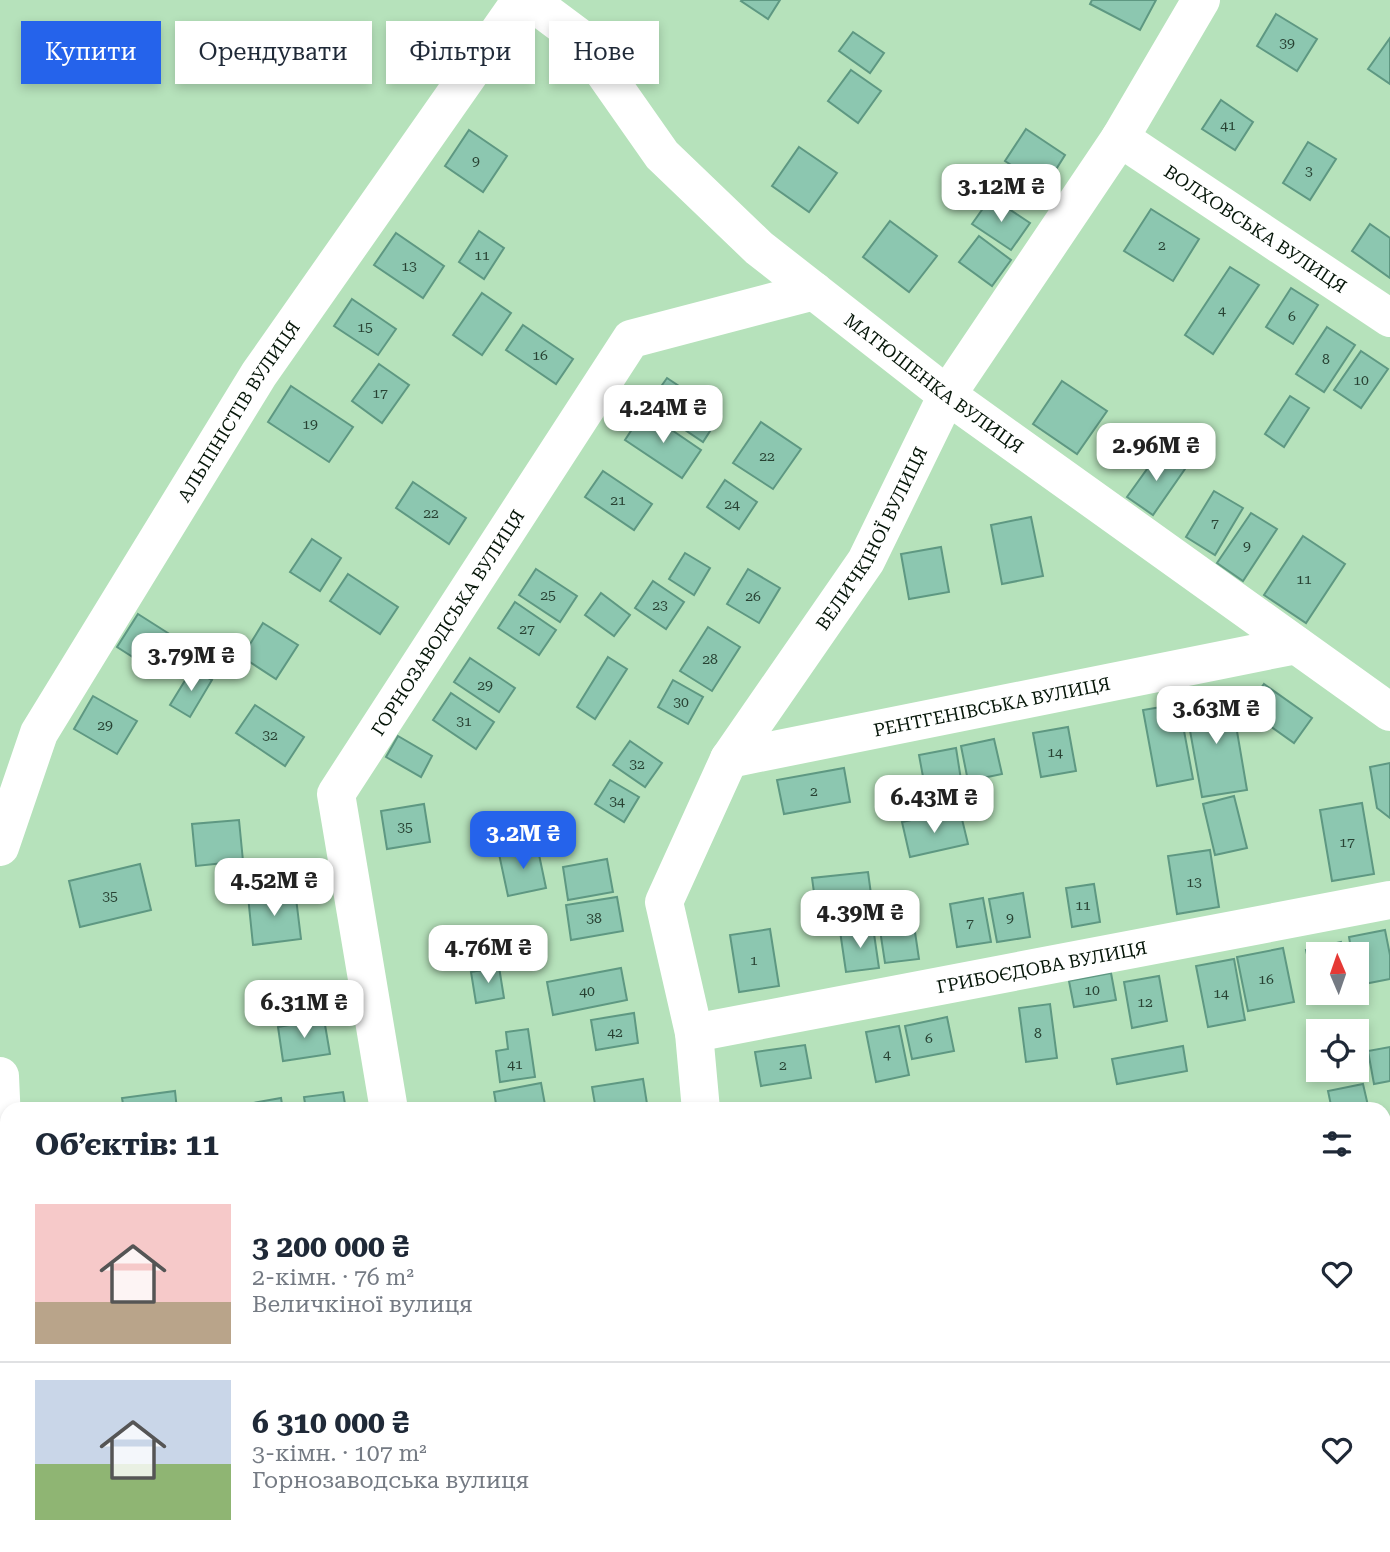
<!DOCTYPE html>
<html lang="uk">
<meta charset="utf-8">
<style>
body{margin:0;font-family:"Roboto Serif",serif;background:#f2f2f3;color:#1f2937;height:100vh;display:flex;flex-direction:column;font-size:26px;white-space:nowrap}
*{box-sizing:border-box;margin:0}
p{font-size:23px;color:#747a83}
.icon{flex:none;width:38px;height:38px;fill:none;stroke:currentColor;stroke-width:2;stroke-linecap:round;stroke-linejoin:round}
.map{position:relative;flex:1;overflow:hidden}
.side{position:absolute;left:0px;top:1102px;width:1391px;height:450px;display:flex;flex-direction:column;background:#fff;border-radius:21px 21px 0 0;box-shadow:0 4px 10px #0003}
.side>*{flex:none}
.top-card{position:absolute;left:21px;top:21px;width:700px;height:63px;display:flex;gap:14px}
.needle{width:46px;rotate:358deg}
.buttons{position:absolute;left:1306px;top:942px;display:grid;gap:14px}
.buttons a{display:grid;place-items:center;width:63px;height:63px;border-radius:0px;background:#fff;box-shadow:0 4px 10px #0003;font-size:35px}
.price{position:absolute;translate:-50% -60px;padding:0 16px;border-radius:14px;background:#fff;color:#222;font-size:23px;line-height:46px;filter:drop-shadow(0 2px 4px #0008)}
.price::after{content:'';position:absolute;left:50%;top:42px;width:21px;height:16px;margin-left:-10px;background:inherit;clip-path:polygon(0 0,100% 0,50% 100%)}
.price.current{background:#2563eb;color:#fff}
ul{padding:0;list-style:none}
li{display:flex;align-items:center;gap:21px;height:175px;padding:0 35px}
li+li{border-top:2px solid #e0e1e3}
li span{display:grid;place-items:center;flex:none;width:196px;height:140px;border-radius:0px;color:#555}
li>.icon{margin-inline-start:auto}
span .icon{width:84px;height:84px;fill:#fffc;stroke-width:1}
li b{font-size:30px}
h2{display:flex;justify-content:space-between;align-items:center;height:84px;padding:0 35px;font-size:30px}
.tag{padding:0 24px;border-radius:0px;background:#fff;box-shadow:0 4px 10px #0003;font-size:24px;line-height:63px}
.tag.current{background:#2563eb;color:#fff}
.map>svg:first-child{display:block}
.built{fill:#a3d4a9}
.building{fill:#8cc7b0;stroke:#5e9882;stroke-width:2}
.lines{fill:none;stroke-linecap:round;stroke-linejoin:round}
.minor{stroke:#fff;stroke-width:38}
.labels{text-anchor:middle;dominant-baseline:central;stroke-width:5;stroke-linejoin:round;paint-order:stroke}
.number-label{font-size:14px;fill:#284233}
.street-label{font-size:18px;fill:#061609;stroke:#e6fce8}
</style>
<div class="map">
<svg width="1390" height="1552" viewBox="0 0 1390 1552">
<rect width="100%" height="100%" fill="#b6e2bb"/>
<!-- built -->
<path class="built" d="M163 1545H241L251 1552H88Z"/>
<!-- building -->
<g class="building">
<path d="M742 0H780L768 19 741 1Z"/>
<path d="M1092 0H1156L1140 30 1090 4Z"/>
<path d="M1276 14 1317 39 1297 71 1257 46Z"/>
<path d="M853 32 884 53 870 73 839 51Z"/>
<path d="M1390 38V84L1368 69Z"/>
<path d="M851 70 881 91 858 123 828 101Z"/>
<path d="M1221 100 1253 122 1235 150 1202 129Z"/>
<path d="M1026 129 1065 155 1045 187 1005 161Z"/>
<path d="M469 130 507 156 483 192 445 166Z"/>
<path d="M1308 142 1336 159 1310 200 1283 183Z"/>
<path d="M799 147 837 173 809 212 772 186Z"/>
<path d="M991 197 1030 223 1011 250 972 224Z"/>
<path d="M1151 209 1199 239 1173 281 1124 251Z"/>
<path d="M890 221 937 256 909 292 863 257Z"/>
<path d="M1370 224 1390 238V278L1352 251Z"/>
<path d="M479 231 504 248 484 279 459 262Z"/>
<path d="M396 233 444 266 423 298 374 265Z"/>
<path d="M979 236 1011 260 992 286 959 262Z"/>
<path d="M1230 267 1259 285 1213 354 1185 335Z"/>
<path d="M1291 288 1318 305 1293 344 1266 327Z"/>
<path d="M482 293 511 313 482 355 453 335Z"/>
<path d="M352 299 396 329 378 355 334 326Z"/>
<path d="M523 325 573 359 556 384 506 350Z"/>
<path d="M1327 327 1355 345 1324 392 1296 374Z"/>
<path d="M1361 351 1388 369 1361 408 1334 390Z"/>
<path d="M379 364 409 385 382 423 352 401Z"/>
<path d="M667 378 721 414 703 442 648 405Z"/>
<path d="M1062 381 1107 411 1077 454 1033 424Z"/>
<path d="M291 386 353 427 329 462 268 422Z"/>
<path d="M1290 396 1309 408 1284 447 1265 434Z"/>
<path d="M644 411 701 450 682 478 625 440Z"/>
<path d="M761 422 801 449 773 489 733 463Z"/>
<path d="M1160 451 1185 469 1153 515 1127 497Z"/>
<path d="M603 471 652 504 634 530 585 497Z"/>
<path d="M725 480 757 502 739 529 707 507Z"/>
<path d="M413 482 466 518 449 544 396 508Z"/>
<path d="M1214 491 1243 508 1215 555 1186 537Z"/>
<path d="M1251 513 1277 529 1243 581 1217 563Z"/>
<path d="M1031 517 1043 576 1002 584 991 525Z"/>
<path d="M1303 536 1345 564 1306 623 1264 595Z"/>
<path d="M312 539 341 558 320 591 290 572Z"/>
<path d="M941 547 949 592 909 599 901 554Z"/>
<path d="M685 553 710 568 694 595 669 579Z"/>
<path d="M536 569 577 596 560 622 519 595Z"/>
<path d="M748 569 780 588 759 623 727 604Z"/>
<path d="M348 574 398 607 380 634 330 601Z"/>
<path d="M653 581 684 602 666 629 635 608Z"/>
<path d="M601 593 630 615 614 636 585 615Z"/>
<path d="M515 602 556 630 539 655 498 628Z"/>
<path d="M138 614 182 642 161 675 117 647Z"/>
<path d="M263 623 298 645 276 679 242 657Z"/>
<path d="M708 627 740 647 712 691 680 671Z"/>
<path d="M608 657 627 669 595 719 577 707Z"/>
<path d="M470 658 515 688 499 712 454 682Z"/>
<path d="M192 669 212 680 190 717 170 705Z"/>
<path d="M673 680 703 697 688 724 658 707Z"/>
<path d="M1264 684 1312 718 1294 743 1246 709Z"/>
<path d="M451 693 494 722 476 749 433 720Z"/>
<path d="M93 696 137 721 117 754 74 729Z"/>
<path d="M1231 696 1247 790 1202 797 1185 703Z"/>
<path d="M1179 704 1193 779 1157 786 1143 710Z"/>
<path d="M255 705 304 737 285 766 236 733Z"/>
<path d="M1068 727 1076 771 1041 777 1033 733Z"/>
<path d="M398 736 432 756 421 777 386 757Z"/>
<path d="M994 739 1002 774 968 781 961 746Z"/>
<path d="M630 741 662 763 645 787 613 765Z"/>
<path d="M956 748 962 786 926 793 919 755Z"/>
<path d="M1390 763V818L1377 808 1370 767Z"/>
<path d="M844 768 850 802 784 814 777 780Z"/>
<path d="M610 780 639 797 624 822 595 804Z"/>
<path d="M1234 796 1247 848 1215 855 1203 804Z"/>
<path d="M1362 803 1374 874 1332 881 1320 810Z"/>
<path d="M424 804 430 842 387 849 381 811Z"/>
<path d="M961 815 968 844 910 857 902 822 930 816 931 822Z"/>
<path d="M239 820 243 861 196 866 192 824Z"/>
<path d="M537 845 546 888 508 896 499 854Z"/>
<path d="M1210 850 1219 907 1177 914 1168 856Z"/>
<path d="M607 859 613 892 568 900 563 867Z"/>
<path d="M140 864 151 910 80 927 69 881Z"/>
<path d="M868 872 871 894 815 900 812 878Z"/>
<path d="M1094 884 1100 922 1072 927 1066 888Z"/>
<path d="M295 890 301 939 253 945 248 896Z"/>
<path d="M1023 893 1030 937 997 942 989 899Z"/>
<path d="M617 897 623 931 571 940 566 905Z"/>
<path d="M983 898 991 942 957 947 950 904Z"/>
<path d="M912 912 919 959 885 963 878 917Z"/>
<path d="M873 927 879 968 846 972 840 931Z"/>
<path d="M770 929 779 986 739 992 730 935Z"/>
<path d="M1385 930 1390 955V979L1359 985 1356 973V954H1352L1349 937Z"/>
<path d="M1341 942 1344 954H1318V990H1315L1306 950Z"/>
<path d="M1283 948 1294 1002 1248 1011 1237 957Z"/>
<path d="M1234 959 1245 1020 1208 1027 1196 966Z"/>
<path d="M499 967 504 998 476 1003 471 972Z"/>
<path d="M621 968 627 1000 553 1015 547 982Z"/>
<path d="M1111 973 1116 1000 1074 1007 1069 981Z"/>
<path d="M1159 976 1167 1021 1132 1028 1124 982Z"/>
<path d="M1050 1004 1057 1058 1026 1062 1019 1008Z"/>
<path d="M634 1013 638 1043 596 1050 591 1020Z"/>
<path d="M947 1017 954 1051 912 1059 905 1026Z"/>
<path d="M324 1019 330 1054 283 1061 278 1027Z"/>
<path d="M899 1026 909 1075 876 1082 866 1032Z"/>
<path d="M528 1029 535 1077 500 1082 496 1051 508 1049 506 1032Z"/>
<path d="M805 1045 811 1078 761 1086 755 1052Z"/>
<path d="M1183 1046 1187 1071 1117 1084 1112 1059Z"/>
<path d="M1390 1047V1081L1374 1084 1368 1051Z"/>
<path d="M643 1079 648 1110H596L592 1087Z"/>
<path d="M541 1083 546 1110H497L494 1092Z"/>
<path d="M1363 1084 1369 1110H1332L1328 1091Z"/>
<path d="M175 1091 177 1110H124L122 1098Z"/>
<path d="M343 1092 346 1110H306L304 1097Z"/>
<path d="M281 1098 283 1110H237L236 1106Z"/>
</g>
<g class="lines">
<!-- minor -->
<g class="minor">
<path id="s1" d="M529 0 580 38 662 155 759 248 947 395 1390 712"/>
<path id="s2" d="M1120 138 1390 318"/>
<path id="s3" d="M729 759 1296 645"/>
<path id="s4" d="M0 847 39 733 259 374 521 0"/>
<path id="s5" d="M694 1033 1390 900"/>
<path d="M0 1076 7 1235"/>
<path id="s6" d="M389 1110 336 794 631 339 814 291"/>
<path id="s7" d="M701 1110 694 1033 664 902 729 759 866 561 947 395 1120 138 1201 0"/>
<path d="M1384 1181 1390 1180"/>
<path d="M0 1329 7 1334"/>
<path d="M314 1545 324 1552"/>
</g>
</g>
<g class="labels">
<!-- number labels -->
<g class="number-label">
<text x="1287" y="43">39</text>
<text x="1228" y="125">41</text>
<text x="476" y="161">9</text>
<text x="1309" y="171">3</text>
<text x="1162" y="245">2</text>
<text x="482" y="255">11</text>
<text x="409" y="266">13</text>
<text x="1222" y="310">4</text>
<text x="1292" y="316">6</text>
<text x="365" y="327">15</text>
<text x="540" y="355">16</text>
<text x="1326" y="359">8</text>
<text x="1361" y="380">10</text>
<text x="380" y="393">17</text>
<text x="310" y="424">19</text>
<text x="767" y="456">22</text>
<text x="618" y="500">21</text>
<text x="732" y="504">24</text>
<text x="431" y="513">22</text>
<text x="1215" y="523">7</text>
<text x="1247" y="546">9</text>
<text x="1304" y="579">11</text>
<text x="548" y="595">25</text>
<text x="753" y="596">26</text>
<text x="660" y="605">23</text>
<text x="527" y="629">27</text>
<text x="710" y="659">28</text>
<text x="485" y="685">29</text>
<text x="681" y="702">30</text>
<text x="464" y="721">31</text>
<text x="105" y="725">29</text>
<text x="270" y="735">32</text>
<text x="1055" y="752">14</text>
<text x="637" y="764">32</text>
<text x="814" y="791">2</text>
<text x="617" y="801">34</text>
<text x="405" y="827">35</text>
<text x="1347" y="842">17</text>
<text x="1194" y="882">13</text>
<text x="110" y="896">35</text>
<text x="1083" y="905">11</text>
<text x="594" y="918">38</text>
<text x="1010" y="918">9</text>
<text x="970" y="923">7</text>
<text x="754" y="960">1</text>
<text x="1266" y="979">16</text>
<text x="1092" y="990">10</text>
<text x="587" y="991">40</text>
<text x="1221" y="993">14</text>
<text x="1145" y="1002">12</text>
<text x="615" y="1032">42</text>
<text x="1038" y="1033">8</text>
<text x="929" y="1038">6</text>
<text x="887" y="1054">4</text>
<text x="515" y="1064">41</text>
<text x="783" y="1065">2</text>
</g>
<!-- street labels -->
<g class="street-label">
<text stroke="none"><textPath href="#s2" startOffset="163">ВОЛХОВСЬКА ВУЛИЦЯ</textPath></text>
<text stroke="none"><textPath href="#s1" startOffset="562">МАТЮШЕНКА ВУЛИЦЯ</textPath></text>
<text stroke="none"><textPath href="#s4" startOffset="499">АЛЬПІНІСТІВ ВУЛИЦЯ</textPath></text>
<text stroke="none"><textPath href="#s7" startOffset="632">ВЕЛИЧКІНОЇ ВУЛИЦЯ</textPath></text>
<text stroke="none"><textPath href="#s6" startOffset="525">ГОРНОЗАВОДСЬКА ВУЛИЦЯ</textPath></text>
<text stroke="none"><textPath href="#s3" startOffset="268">РЕНТГЕНІВСЬКА ВУЛИЦЯ</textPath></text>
<text stroke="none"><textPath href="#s5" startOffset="354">ГРИБОЄДОВА ВУЛИЦЯ</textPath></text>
</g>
</g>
</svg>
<div class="buttons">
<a><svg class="needle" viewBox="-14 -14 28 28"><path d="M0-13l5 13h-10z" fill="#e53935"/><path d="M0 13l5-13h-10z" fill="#747a83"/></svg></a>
<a><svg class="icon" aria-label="locate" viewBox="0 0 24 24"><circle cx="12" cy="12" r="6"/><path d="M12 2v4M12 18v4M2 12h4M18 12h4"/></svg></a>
</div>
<b class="price" style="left:1001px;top:224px">3.12M ₴</b>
<b class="price" style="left:663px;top:445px">4.24M ₴</b>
<b class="price" style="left:1156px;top:483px">2.96M ₴</b>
<b class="price" style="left:191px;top:693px">3.79M ₴</b>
<b class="price" style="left:1216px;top:746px">3.63M ₴</b>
<b class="price" style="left:934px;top:835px">6.43M ₴</b>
<b class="price current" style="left:523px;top:871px">3.2M ₴</b>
<b class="price" style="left:274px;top:918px">4.52M ₴</b>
<b class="price" style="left:860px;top:950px">4.39M ₴</b>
<b class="price" style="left:488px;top:985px">4.76M ₴</b>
<b class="price" style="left:304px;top:1040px">6.31M ₴</b>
<div class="top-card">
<a class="tag current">Купити</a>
<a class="tag">Орендувати</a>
<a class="tag">Фільтри</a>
<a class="tag">Нове</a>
</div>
<section class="side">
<h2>Об’єктів: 11<svg class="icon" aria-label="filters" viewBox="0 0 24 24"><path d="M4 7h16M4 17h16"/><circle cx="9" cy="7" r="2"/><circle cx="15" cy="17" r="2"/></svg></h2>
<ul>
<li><span style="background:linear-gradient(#f6c9c9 70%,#b9a48a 0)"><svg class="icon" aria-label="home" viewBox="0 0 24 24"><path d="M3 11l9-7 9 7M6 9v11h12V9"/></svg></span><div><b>3 200 000 ₴</b><p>2-кімн. · 76 m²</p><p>Величкіної вулиця</p></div><svg class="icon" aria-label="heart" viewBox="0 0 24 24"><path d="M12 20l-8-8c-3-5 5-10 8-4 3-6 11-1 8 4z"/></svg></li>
<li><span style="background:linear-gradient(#c9d6e8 60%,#8fb573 0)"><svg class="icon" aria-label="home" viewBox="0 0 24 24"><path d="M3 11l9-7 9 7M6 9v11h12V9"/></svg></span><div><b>6 310 000 ₴</b><p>3-кімн. · 107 m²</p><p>Горнозаводська вулиця</p></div><svg class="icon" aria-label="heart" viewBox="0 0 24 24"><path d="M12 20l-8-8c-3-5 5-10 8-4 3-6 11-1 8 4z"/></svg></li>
</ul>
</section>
</div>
